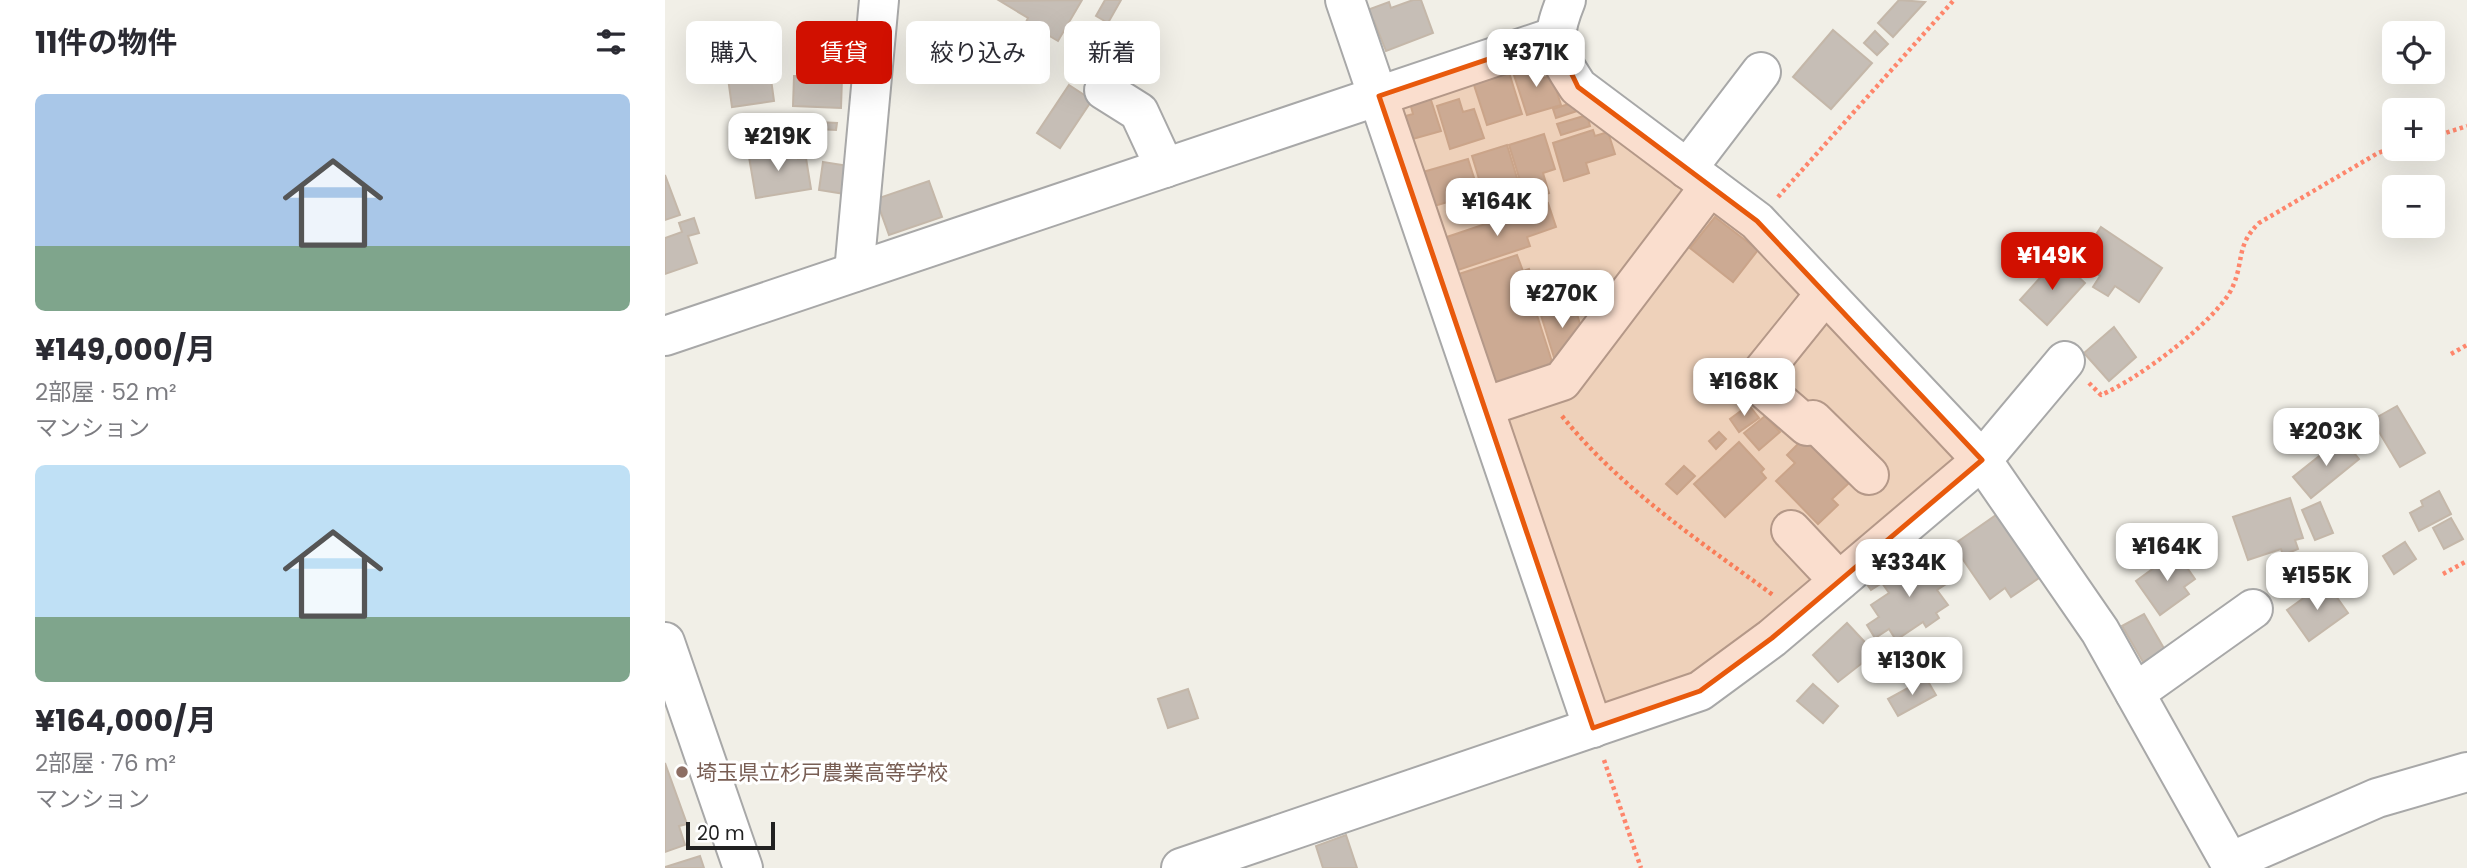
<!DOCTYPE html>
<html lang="ja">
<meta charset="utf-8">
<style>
body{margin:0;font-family:Poppins,"Noto Sans JP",sans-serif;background:#f2f2f3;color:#2b2b33;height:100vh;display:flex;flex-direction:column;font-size:26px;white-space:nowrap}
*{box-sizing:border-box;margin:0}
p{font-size:23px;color:#7c7c81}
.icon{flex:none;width:38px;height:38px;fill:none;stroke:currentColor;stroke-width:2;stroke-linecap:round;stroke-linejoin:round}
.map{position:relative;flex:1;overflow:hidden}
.panel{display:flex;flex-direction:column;background:#fff;width:665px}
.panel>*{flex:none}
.top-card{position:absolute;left:21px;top:21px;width:665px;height:63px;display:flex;gap:14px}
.fabs{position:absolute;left:1717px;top:21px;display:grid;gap:14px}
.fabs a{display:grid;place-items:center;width:63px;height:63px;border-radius:10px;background:#fff;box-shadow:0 7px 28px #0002;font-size:35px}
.scale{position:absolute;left:21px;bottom:18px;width:89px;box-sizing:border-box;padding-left:7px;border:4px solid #212121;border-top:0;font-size:19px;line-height:24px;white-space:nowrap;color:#212121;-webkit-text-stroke:5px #fff;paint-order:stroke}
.price{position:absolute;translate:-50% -60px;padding:0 16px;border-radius:14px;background:#fff;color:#222;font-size:23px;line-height:46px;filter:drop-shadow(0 2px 4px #0008)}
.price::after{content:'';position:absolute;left:50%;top:42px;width:21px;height:16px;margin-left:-10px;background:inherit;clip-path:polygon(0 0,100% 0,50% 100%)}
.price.active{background:#d11000;color:#fff}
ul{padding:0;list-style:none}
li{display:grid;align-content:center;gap:14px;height:371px;padding:0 35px}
li span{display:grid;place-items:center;height:217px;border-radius:10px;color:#555}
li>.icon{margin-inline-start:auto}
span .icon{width:126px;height:126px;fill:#fffc;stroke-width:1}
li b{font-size:30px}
h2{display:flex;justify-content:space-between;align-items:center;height:84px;padding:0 35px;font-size:30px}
.tag{padding:0 24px;border-radius:10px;background:#fff;box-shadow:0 7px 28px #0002;font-size:24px;line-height:63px}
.tag.active{background:#d11000;color:#fff}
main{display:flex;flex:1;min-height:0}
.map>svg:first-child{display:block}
.building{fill:#c6beb6;stroke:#c4b7a9;stroke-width:2}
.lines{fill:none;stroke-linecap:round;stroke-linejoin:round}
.minor-casing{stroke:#a8a8a8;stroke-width:42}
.path{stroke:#fe866c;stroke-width:4.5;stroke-dasharray:3.5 3.5;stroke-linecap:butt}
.minor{stroke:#fff;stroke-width:38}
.marked{fill:#e8590c;fill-opacity:0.2;stroke:#e8590c;stroke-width:5;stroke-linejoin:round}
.education-dot{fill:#8d6e63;stroke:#fff;stroke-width:2.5}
.labels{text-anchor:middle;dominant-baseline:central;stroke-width:6;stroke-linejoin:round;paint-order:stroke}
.education-label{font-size:21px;fill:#785e54;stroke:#fff;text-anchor:start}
</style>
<main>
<section class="panel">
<h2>11件の物件<svg class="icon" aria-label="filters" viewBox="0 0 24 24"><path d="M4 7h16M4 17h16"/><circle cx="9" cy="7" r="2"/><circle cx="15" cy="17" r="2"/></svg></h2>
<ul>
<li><span style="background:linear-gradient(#a9c7e8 70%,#7fa58c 0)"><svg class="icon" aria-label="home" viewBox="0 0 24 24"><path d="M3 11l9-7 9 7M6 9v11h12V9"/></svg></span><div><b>¥149,000/月</b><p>2部屋 · 52 m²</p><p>マンション</p></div></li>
<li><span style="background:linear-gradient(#bfe0f5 70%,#7fa58c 0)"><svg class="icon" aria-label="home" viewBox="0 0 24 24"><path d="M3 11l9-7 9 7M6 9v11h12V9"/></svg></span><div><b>¥164,000/月</b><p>2部屋 · 76 m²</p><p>マンション</p></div></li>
</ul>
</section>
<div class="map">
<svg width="1802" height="868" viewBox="0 0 1802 868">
<rect width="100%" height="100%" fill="#f1efe7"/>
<!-- building -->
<g class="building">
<path d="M417 0 393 41 361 22 363 18 335 1Z"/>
<path d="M440 0H456L443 23 431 16Z"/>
<path d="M748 0H756L768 33 721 51 709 21 698 25 694 13 724 2 726 8Z"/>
<path d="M1234 0 1260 2 1228 37 1213 23Z"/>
<path d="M1168 30 1207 63 1166 109 1128 77Z"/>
<path d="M1210 31 1223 44 1212 55 1199 43Z"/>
<path d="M873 62 878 78 887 76 896 105 862 115 847 69Z"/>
<path d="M842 66 857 114 822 125 808 82Z"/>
<path d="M105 72 109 101 67 107 63 78Z"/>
<path d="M129 76 177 78 176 108 128 106Z"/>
<path d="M404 85 427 100 395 148 372 133Z"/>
<path d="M765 97 776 131 744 140 737 117 748 114 745 103Z"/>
<path d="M794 99 798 112 809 109 819 138 785 149 772 106Z"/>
<path d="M910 102 912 111 891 118 888 109Z"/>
<path d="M922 115 925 126 896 135 892 124Z"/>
<path d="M152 122 172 123 171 130 151 129Z"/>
<path d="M82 129 106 132 105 145 84 143V148L71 149 69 130Z"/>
<path d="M928 130 930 136 943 132 950 154 921 163 924 173 899 181 888 143Z"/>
<path d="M879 134 890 169 878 173 884 193 861 200 844 145Z"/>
<path d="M842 145 853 181 818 192 807 156Z"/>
<path d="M107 147 109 156 132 152 133 159 141 158 146 189 91 198 83 151Z"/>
<path d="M803 159 811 184 800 187 803 196 769 206 758 172Z"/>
<path d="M158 162 184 166 180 194 154 190Z"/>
<path d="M0 175 15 215 0 220Z"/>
<path d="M264 181 277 217 224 235 211 199Z"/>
<path d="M854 183 859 198 842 203 838 189Z"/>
<path d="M883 203 891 227 862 237 865 246 787 272 776 239Z"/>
<path d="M1050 217 1093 250 1068 282 1025 248Z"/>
<path d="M29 218 34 233 23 236 32 263 0 274V238L17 232 14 223Z"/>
<path d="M1436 227 1497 268 1474 302 1450 286 1443 296 1428 287 1435 276 1413 262Z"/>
<path d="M852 255 858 271 864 269 877 307 870 309 890 371 825 392 788 276Z"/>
<path d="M1393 258 1420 283 1382 325 1355 300Z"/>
<path d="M908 301 919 337 892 367 875 312Z"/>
<path d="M1449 327 1471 357 1444 381 1419 353Z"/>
<path d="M1084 405 1094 418 1074 432 1065 419Z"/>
<path d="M1732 406 1760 453 1735 467 1707 420Z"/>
<path d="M1100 416 1115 432 1094 450 1079 433Z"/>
<path d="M1054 432 1061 439 1051 449 1044 441Z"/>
<path d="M1139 438 1184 483 1167 499 1173 505 1153 524 1111 481 1130 463 1122 455Z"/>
<path d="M1677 438 1694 459 1646 498 1628 477Z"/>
<path d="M1074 442 1099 469 1096 472 1101 478 1060 517 1029 484Z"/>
<path d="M1019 466 1030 476 1012 494 1001 484Z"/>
<path d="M1774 491 1786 514 1754 531 1745 513 1758 506 1756 501Z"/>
<path d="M1625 498 1638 538 1630 540 1633 549 1618 555 1616 549 1583 560 1568 517Z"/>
<path d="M1655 502 1668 533 1650 540 1637 510Z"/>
<path d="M1334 513 1377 576 1346 597 1340 588 1325 599 1288 545Z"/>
<path d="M1786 518 1798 539 1779 549 1768 528Z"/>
<path d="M1740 542 1751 559 1729 574 1718 556Z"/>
<path d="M1511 552 1530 579 1519 587 1524 594 1495 615 1471 581Z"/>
<path d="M1284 559 1295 575 1272 590 1283 605 1271 613 1274 618 1261 627 1258 622 1231 640 1224 629 1210 638 1202 625 1214 617 1206 605 1224 593 1217 583 1206 590 1199 580 1223 564 1234 581 1257 566 1263 574Z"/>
<path d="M1661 582 1683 613 1644 641 1622 610Z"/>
<path d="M1479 614 1500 650 1478 662 1457 626Z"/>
<path d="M1182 623 1210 653 1173 682 1148 655Z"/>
<path d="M1261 678 1271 695 1233 716 1223 699Z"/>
<path d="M1148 684 1173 706 1158 723 1132 701Z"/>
<path d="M523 689 533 718 503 728 493 699Z"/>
<path d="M0 763 22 824 14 826 20 845 0 852Z"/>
<path d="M681 835 692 868H658L651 846Z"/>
<path d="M35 856 39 868H0V867Z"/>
</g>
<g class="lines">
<defs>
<g id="minor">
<path d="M680 0 928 728"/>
<path d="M901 0C884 42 889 50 913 87L1092 221 1317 460 1435 631 1568 868"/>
<path d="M439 90 474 112 500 168"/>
<path d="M1022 169 1096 72"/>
<path d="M189 272 214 0"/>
<path d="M1160 294 1090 381 1142 426 1148 420 1204 475"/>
<path d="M0 336 889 37"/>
<path d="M819 407 897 381 1045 186"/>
<path d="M1126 530 1174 581"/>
<path d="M0 642 78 868"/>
<path d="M1470 693 1588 609"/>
<path d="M1565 862 1712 798 1802 772"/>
<path d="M516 868 1035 691 1107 638 1317 460 1400 361"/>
</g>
</defs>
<!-- minor casing -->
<use href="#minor" class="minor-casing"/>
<!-- path -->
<g class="path">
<path d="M1768 137 1802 126"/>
<path d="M1113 197 1289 0"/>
<path d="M1786 354 1802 345"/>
<path d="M1424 383 1436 395C1470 381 1554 320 1568 286 1579 261 1571 245 1594 223L1713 153 1729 147"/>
<path d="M897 416C956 489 1033 540 1108 595"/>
<path d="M1778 574 1802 561"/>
<path d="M939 760 976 868"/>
</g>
<!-- minor -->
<use href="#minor" class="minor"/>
</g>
<!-- marked area -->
<path class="marked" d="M889 37 913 87 1092 221 1317 460 1107 638 1035 691 928 728 714 96Z"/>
<!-- markers -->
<circle class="education-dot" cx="17" cy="772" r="7"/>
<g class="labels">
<!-- education labels -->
<g class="education-label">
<text x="31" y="772">埼玉県立杉戸農業高等学校</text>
</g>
</g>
</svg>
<div class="fabs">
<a><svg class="icon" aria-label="locate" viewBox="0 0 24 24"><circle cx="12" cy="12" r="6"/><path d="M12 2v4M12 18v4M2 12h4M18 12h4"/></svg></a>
<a>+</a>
<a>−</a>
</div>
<div class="scale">20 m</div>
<b class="price" style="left:871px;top:89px">¥371K</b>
<b class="price" style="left:113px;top:173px">¥219K</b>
<b class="price" style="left:832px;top:238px">¥164K</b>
<b class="price active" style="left:1387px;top:292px">¥149K</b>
<b class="price" style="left:897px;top:330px">¥270K</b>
<b class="price" style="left:1079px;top:418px">¥168K</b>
<b class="price" style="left:1661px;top:468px">¥203K</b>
<b class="price" style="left:1502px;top:583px">¥164K</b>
<b class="price" style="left:1244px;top:599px">¥334K</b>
<b class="price" style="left:1652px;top:612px">¥155K</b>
<b class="price" style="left:1247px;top:697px">¥130K</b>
<div class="top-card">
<a class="tag">購入</a>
<a class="tag active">賃貸</a>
<a class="tag">絞り込み</a>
<a class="tag">新着</a>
</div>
</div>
</main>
